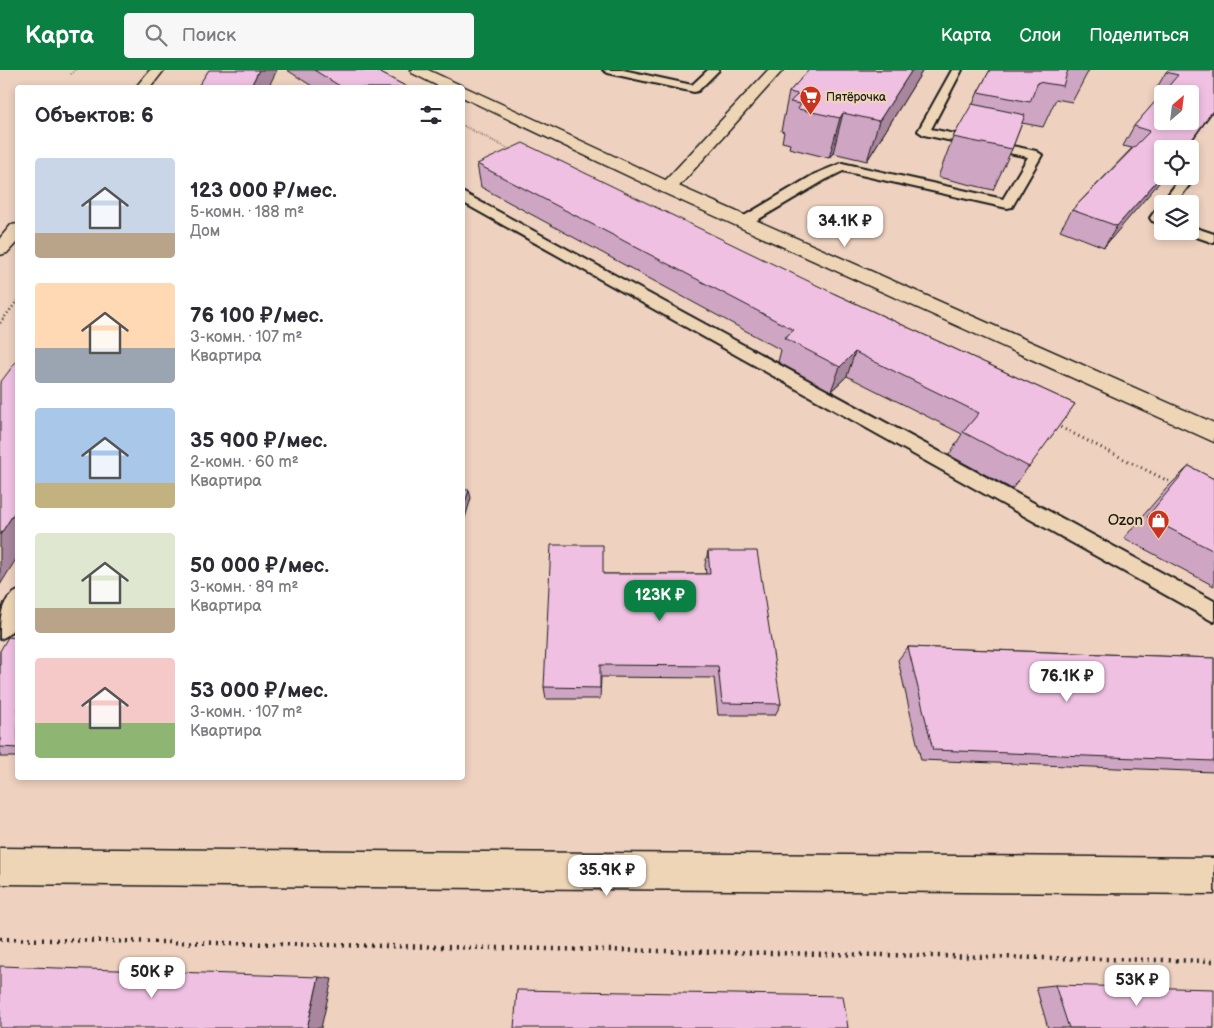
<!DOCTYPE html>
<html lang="ru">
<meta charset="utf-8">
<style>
body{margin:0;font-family:"Balsamiq Sans",sans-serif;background:#f7f7f7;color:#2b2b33;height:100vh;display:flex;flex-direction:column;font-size:19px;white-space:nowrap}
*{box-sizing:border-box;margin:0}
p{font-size:16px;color:#7c7c81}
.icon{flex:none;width:28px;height:28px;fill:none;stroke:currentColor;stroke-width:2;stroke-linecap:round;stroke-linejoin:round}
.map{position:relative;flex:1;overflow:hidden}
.sheet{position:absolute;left:15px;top:15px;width:450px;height:695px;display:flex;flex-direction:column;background:#fff;border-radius:5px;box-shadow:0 2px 8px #0003}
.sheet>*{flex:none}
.needle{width:32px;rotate:28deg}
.fabs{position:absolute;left:1154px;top:15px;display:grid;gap:10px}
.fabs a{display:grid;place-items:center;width:45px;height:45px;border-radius:5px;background:#fff;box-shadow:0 2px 8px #0003;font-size:25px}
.price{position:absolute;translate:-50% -42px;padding:0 11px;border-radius:10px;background:#fff;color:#222;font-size:16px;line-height:32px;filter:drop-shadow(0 1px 2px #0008)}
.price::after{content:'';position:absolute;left:50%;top:30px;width:15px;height:11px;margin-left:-8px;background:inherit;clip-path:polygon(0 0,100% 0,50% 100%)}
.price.active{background:#0b8043;color:#fff}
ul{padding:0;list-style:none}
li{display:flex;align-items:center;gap:15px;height:125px;padding:0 20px}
li span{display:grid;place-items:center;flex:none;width:140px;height:100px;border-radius:5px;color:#555}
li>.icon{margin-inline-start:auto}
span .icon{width:60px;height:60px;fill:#fffc;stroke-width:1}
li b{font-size:21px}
h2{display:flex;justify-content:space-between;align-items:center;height:60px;padding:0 20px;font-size:21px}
header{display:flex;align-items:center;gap:30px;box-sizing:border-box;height:70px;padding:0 25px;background:#0b8043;color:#fff}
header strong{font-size:24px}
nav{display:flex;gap:28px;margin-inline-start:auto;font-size:18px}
.search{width:350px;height:45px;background:#f7f7f7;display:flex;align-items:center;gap:12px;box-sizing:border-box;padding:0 18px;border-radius:5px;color:#7c7c81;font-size:19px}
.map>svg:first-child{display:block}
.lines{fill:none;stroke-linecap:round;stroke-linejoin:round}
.service-casing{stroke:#1c1c1c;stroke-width:4}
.minor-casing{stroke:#1c1c1c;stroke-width:3}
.tertiary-casing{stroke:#1c1c1c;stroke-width:3}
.primary-casing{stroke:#1c1c1c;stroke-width:3}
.path-far3{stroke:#1c1c1c;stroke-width:2;stroke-dasharray:0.5 2;stroke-linecap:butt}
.path-far2{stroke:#1c1c1c;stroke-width:2.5;stroke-dasharray:1 3;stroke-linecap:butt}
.path-far1{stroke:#1c1c1c;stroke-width:3;stroke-dasharray:1 4;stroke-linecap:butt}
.path{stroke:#1c1c1c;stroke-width:4.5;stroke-dasharray:2 5;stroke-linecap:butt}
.service{fill:#eed5b6;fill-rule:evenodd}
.minor{fill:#eed5b6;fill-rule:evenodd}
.tertiary{fill:#eed5b6;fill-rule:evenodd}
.primary{fill:#eed5b6;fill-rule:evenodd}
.wall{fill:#cea5c2;stroke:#1c1c1c}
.shaded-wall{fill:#a8869e;stroke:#1c1c1c}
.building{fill:#f0c0e2;stroke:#1c1c1c;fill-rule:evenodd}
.labels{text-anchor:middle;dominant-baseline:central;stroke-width:4.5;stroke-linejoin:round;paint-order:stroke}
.far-poi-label{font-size:12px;fill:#1c1c1c;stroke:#eed5b6;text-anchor:start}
.poi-label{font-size:15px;fill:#1c1c1c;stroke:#eed5b6;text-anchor:end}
</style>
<header>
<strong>Карта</strong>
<div class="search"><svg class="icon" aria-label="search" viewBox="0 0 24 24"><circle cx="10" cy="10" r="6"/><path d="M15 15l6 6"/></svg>Поиск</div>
<nav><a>Карта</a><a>Слои</a><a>Поделиться</a></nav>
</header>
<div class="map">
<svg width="1214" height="958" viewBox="0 0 1214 958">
<rect width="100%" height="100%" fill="#eed1bf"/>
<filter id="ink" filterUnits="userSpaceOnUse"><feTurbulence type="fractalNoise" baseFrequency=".02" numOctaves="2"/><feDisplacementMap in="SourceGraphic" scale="10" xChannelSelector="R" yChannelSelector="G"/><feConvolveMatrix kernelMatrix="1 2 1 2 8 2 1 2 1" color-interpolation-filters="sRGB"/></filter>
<g filter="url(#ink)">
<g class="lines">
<defs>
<g id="service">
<path d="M603 0H623L692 15 708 0H719L698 21 694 22 608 3Z"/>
<path d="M952 0H962L931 59 1036 81 1042 85 1012 137 1007 138 843 101 825 110 749 155H739L737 152 739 149 815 104 842 93 1003 129 1028 87 924 65 918 61Z"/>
<path d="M1190 102 1196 106 1175 134H1162V136L1161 134 1182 106H1190Z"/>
<path d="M462 122 1214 531V552L462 132Z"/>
<path d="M1162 137V154L1152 151 1150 148 1157 138Z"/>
<path d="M1190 156 1214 164V173L1185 163 1184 161H1190Z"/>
<path d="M18 521C18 539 21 562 0 569 0 551 0 528 18 521Z"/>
</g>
<g id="minor">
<path d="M768 0H783L674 122 668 123 662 122 659 118 662 114Z"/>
<path d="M0 778 1214 788V824L0 814Z"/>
</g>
<path id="tertiary" d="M410 0H428L674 114 1214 353V372L662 122 462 27V18H442L412 3Z"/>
<g id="primary">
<path d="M150 0H164L150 18H135Z"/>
<path d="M18 154V171L7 183 0 185V168L11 155Z"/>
</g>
</defs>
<!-- service casing -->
<use href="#service" class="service-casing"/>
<!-- minor casing -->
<use href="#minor" class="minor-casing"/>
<!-- tertiary casing -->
<use href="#tertiary" class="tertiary-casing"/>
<!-- primary casing -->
<use href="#primary" class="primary-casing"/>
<!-- path-far3 -->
<g class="path-far3">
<path d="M71 4 76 0"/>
<path d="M197 18 209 0"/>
<path d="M462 55 513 81"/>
</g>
<!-- path-far2 -->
<path class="path-far2" d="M0 253 18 230"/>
<!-- path-far1 -->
<path class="path-far1" d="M1056 355 1176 415"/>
<!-- path -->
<path class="path" d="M0 869 1214 891"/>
<!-- service -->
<use href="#service" class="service"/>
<!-- minor -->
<use href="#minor" class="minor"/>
<!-- tertiary -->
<use href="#tertiary" class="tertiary"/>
<!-- primary -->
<use href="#primary" class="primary"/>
</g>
<!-- wall -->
<g class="wall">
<path d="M287 0H375L409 18H315Z"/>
<path d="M809 0H923L867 91 833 83 829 88 789 78 790 74 782 72 784 62 781 61 789 22Z"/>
<path d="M990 0H1089L1072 32 1056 29 1043 57 1022 53 1012 79 993 120 938 107 953 67 973 34 978 22Z"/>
<path d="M1214 0V40L1186 79H1162V106L1104 177 1060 160 1072 140 1132 78 1123 76 1134 56 1163 23 1155 21 1166 2Z"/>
<path d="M477 94 835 224 1075 334 1012 419 949 385 962 364 847 306 831 321 778 292 781 280 481 117Z"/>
<path d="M1189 396 1214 409V516L1124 468 1166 419Z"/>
<path d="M708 481 781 634 775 645H718L714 608 601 607 600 629H546L544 617 603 504H706L705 495Z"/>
<path d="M18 568V687H0V581Z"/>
<path d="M908 577 1214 588V702L921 690 898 590Z"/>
<path d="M1055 915 1214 958H1048L1036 917Z"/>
</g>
<!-- shaded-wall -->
<g class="shaded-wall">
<path d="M259 0H277L268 18H250Z"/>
<path d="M912 0H923L867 91 879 51Z"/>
<path d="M1214 39V40L1186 79H1185Z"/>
<path d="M843 43 833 83 829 88 840 48Z"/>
<path d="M1162 105V106H1165L1104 177 1117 156Z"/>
<path d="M855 282 847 306 831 321 840 297Z"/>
<path d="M469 420 471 428 462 458V442Z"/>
<path d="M18 437V486L0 515V465Z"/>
<path d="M319 907 332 909 321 958H307Z"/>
</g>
<!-- building -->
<g class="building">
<path d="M209 0H259L250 18H197Z"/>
<path d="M314 0H375L409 18H343Z"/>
<path d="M809 0H912L879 51 843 43 840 48 798 39 801 34 790 32 798 24 789 22Z"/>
<path d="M990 0H1068L1063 16 1038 12 1030 32 978 22Z"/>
<path d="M1168 0H1214V39L1185 79H1162V105L1117 156 1072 140 1150 61 1134 56 1178 5 1166 2ZM1162 24H1190V51H1162Z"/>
<path d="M972 34 1025 45 1012 79 953 67Z"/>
<path d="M523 73 835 224 1075 334 1029 397 963 362 979 343 855 282 840 297 784 268 794 260 477 94Z"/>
<path d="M18 289V437L0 465V313Z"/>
<path d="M1189 396 1214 409V481L1147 447Z"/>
<path d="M462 420H469L462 442Z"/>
<path d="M551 475H603V504H710L708 481H757L781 634 722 633 718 596 600 595V618L544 617Z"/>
<path d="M8 567 18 568V678L0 677V581Z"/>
<path d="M908 577 1214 588V691L933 680Z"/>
<path d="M0 896 319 907 307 958H0Z"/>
<path d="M1055 915 1214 919V958H1069Z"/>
<path d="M517 920 843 926 848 958H514Z"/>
</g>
</g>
<!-- icons -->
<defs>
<symbol id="supermarket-pin" viewBox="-11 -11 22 30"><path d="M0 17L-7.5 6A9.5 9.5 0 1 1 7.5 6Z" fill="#c8321e" stroke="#eed5b6"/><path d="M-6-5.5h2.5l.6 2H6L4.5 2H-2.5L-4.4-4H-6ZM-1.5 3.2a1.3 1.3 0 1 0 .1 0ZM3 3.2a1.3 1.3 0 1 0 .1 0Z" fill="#fff"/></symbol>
<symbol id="shop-pin" viewBox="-11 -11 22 30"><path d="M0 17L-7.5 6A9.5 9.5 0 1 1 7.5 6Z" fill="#c8321e" stroke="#eed5b6"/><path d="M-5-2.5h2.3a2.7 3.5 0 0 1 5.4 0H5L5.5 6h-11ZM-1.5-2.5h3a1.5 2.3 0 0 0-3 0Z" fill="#fff"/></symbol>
</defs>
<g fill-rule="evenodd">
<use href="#supermarket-pin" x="798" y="14" width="25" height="34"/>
<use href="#shop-pin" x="1146" y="438" width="25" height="34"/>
</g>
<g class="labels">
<!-- far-poi labels -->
<g class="far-poi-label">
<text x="826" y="27">Пятёрочка</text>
</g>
<!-- poi labels -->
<g class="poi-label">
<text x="1143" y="450">Ozon</text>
</g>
</g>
</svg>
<div class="fabs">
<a><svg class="needle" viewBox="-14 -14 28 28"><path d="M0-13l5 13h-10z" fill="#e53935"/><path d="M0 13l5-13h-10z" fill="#7c7c81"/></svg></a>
<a><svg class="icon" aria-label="locate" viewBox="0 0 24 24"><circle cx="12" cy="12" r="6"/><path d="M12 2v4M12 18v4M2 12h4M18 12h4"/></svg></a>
<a><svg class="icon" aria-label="layers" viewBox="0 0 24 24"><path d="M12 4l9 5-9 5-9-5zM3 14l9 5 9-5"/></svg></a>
</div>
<b class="price" style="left:845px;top:178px">34.1K ₽</b>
<b class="price active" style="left:660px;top:552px">123K ₽</b>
<b class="price" style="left:1067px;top:633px">76.1K ₽</b>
<b class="price" style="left:607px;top:827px">35.9K ₽</b>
<b class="price" style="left:152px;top:929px">50K ₽</b>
<b class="price" style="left:1137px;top:937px">53K ₽</b>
<section class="sheet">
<h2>Объектов: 6<svg class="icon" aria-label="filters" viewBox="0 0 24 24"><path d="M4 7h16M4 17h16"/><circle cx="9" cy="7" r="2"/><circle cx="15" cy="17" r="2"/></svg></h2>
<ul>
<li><span style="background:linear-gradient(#c9d6e8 75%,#b9a48a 0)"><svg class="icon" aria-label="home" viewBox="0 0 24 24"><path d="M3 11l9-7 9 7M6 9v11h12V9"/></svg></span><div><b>123 000 ₽/мес.</b><p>5-комн. · 188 m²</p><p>Дом</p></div></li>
<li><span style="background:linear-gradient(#ffd9b3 65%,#9aa5b1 0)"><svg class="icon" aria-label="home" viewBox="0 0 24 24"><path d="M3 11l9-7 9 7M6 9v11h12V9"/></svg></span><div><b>76 100 ₽/мес.</b><p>3-комн. · 107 m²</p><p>Квартира</p></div></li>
<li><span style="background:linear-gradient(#a9c7e8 75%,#c2b280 0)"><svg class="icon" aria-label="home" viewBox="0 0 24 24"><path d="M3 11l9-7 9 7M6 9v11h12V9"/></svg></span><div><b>35 900 ₽/мес.</b><p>2-комн. · 60 m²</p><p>Квартира</p></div></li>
<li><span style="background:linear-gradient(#dfe7d0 75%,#b9a48a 0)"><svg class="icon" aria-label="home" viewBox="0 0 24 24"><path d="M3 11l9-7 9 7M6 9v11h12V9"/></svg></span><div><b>50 000 ₽/мес.</b><p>3-комн. · 89 m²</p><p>Квартира</p></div></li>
<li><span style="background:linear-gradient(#f6c9c9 65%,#8fb573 0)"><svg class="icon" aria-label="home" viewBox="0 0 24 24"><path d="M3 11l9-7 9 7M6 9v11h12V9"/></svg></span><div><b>53 000 ₽/мес.</b><p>3-комн. · 107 m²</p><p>Квартира</p></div></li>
</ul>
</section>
</div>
